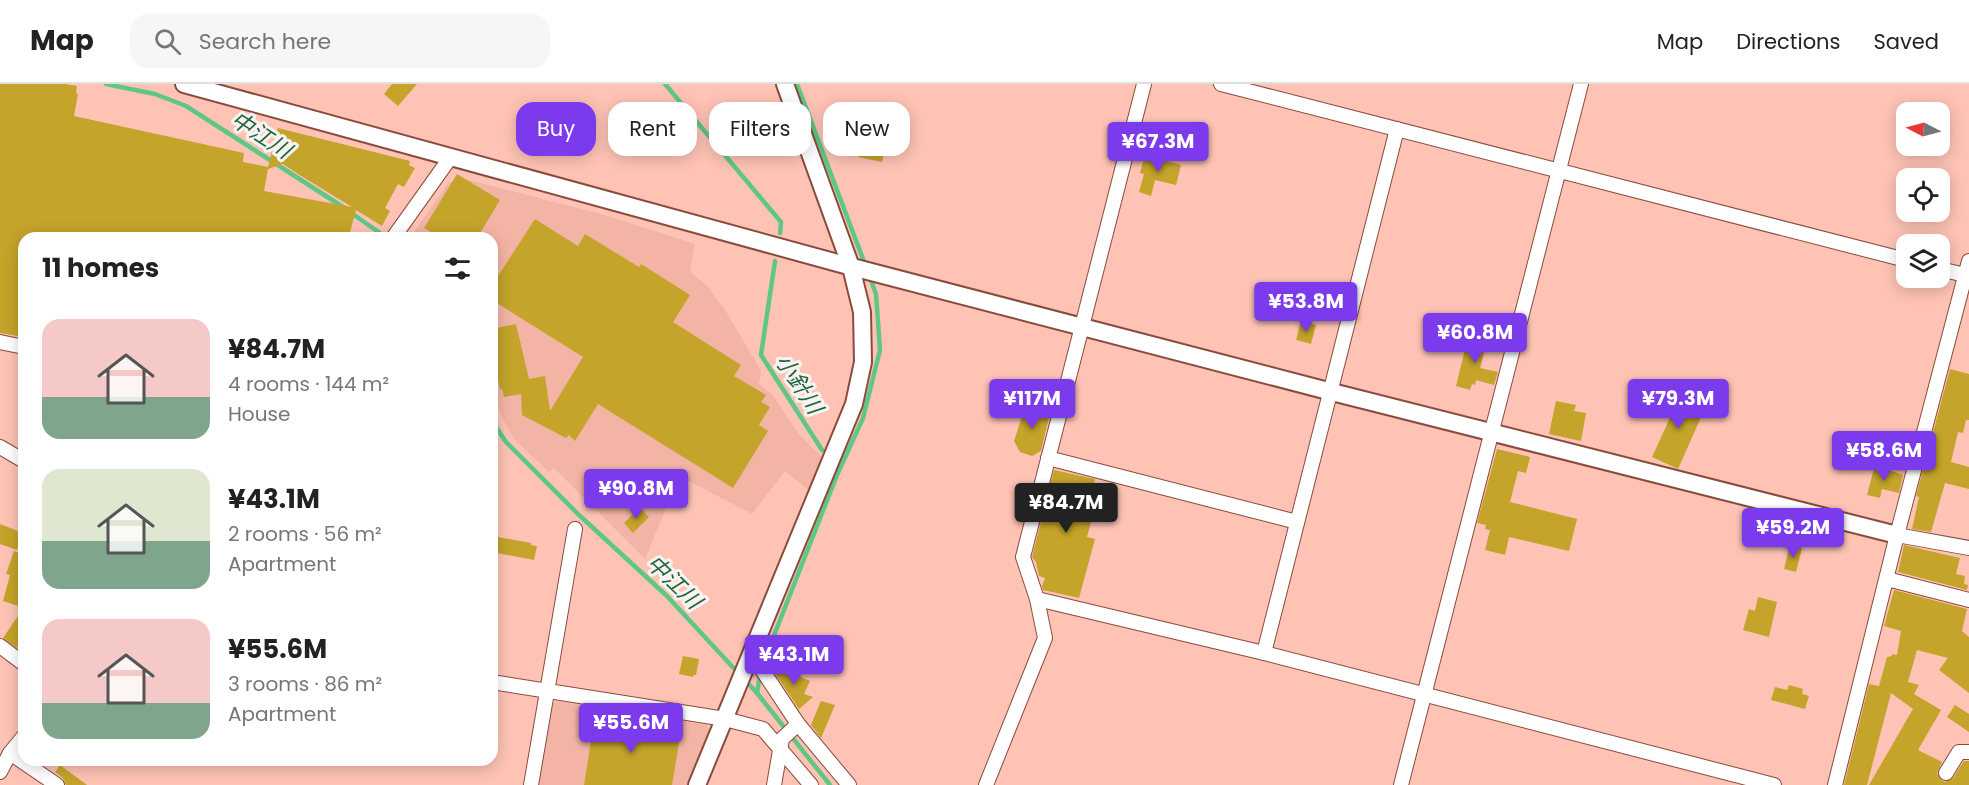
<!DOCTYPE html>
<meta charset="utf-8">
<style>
body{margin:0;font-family:Poppins,"Noto Sans JP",sans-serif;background:#f6f6f6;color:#222;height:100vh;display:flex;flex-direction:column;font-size:22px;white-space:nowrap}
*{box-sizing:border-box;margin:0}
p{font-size:20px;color:#767676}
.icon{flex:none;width:33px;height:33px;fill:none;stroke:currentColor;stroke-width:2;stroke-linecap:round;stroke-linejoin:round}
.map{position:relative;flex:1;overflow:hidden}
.drawer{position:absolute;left:18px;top:148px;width:480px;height:534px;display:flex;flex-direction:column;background:#fff;border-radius:18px;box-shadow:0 3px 15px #0003}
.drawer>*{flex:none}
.hud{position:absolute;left:516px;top:18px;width:570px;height:54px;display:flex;gap:12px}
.needle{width:39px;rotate:276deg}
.fabs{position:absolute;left:1896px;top:18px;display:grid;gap:12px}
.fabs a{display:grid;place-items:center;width:54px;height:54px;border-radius:12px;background:#fff;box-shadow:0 3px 15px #0003;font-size:30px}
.price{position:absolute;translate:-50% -51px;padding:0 14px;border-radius:6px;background:#7c3aed;color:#fff;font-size:20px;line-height:39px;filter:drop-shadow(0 2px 3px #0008)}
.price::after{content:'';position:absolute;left:50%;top:36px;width:18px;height:14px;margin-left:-9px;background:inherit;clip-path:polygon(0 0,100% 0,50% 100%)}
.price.on{background:#222;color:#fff}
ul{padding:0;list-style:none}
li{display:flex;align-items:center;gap:18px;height:150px;padding:0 24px}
li span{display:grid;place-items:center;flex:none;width:168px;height:120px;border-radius:18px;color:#555}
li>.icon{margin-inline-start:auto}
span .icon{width:72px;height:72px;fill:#fffc;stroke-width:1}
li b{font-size:26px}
h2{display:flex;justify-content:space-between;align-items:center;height:72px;padding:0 24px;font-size:26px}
.tag{padding:0 21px;border-radius:18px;background:#fff;box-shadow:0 3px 15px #0003;font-size:21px;line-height:54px}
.tag.on{background:#7c3aed;color:#fff}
header{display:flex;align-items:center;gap:36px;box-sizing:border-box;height:84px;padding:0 30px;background:#fff;border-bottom:2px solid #e0e0e0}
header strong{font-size:28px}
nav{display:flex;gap:33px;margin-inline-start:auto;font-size:21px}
.search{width:420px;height:54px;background:#f6f6f6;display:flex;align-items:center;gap:15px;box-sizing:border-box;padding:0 21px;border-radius:18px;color:#767676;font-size:22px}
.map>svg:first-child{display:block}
.built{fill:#f3b4a5}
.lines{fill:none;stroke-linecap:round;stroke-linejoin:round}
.stream{stroke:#5fc785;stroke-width:4.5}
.building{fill:#c4a42a;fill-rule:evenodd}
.minor-casing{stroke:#894b3d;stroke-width:16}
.tertiary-casing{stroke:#894b3d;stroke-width:20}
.minor{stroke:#fff;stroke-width:14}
.tertiary{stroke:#fff;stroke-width:16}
.labels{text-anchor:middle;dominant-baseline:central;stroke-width:6;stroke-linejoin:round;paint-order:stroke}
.water-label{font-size:22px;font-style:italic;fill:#1c663b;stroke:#faf2f0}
</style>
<header>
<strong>Map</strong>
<div class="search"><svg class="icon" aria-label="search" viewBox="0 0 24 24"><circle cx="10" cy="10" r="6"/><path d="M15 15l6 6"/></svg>Search here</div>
<nav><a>Map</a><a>Directions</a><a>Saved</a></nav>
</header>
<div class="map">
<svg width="1969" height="701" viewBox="0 0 1969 701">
<rect width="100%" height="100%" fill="#fec3b5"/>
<!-- built -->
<g class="built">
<path d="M461 94 605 131 695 160 690 187 708 203 727 229 761 287 759 300 771 309 799 350 822 374 808 406 785 387 752 430 679 392 645 475 554 384 549 388 514 355 506 341 500 327 492 286V154H410L449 98Z"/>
<path d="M557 617 706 641 710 648 689 701H538L552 620Z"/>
</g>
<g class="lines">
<!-- stream -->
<g class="stream">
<path d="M106 0 155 10 186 22 343 123"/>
<path d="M665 0 781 138 780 149"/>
<path d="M797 0 866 183"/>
<path d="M350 128 387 154"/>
<path d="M775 177 761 271 822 366"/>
<path d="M492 325 496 343 506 358 579 431 667 512 739 590"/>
<path d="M762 582 837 391 863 334 880 266 876 210 869 191"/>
<path d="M745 596 757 609 830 701"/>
<path d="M757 609 760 591"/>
</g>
</g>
<!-- building -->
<g class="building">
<path d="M0 0H65L77 2 76 9 78 10 74 32 244 69 243 78 268 83 278 44 410 77 409 81 415 84 404 103 398 100 385 124 390 127 382 142 356 126 349 152H346L345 154H24V253L0 249ZM283 80 298 90 352 123 264 107 268 85Z"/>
<path d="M392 0H417L398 22 384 10Z"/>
<path d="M831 40 882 53 881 56 887 58 882 78 858 73 859 66 852 64 854 59 828 52Z"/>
<path d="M1145 71 1181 81 1176 101 1155 96 1151 112 1139 108 1144 90 1140 89Z"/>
<path d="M457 90 500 116 477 154H441L424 144Z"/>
<path d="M535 135 578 162 585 150 639 183 641 180 690 211 673 238 741 281 734 292 766 311 761 318 770 323 759 341 768 347 733 404 598 320 575 357 569 351 566 354 522 331 521 310 504 313 502 305H500L492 266V245L516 240 529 295 545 292 550 327 583 273 492 216V186L498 192Z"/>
<path d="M1301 237 1316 241 1311 260 1296 256Z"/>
<path d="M1469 249 1488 253 1480 284 1498 288 1494 301 1476 296 1475 301 1472 300 1470 306 1456 302Z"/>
<path d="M1950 285 1969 290V336H1966L1963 349 1958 348 1951 378 1969 383V405L1945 399 1931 448 1912 445 1919 413 1916 412Z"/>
<path d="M1683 300 1697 306 1688 325 1702 331 1678 385 1652 373 1668 338Z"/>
<path d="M1556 317 1576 321 1574 327 1586 329 1581 357 1549 350Z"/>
<path d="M1026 320 1051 325 1041 367 1032 372 1020 368 1014 357Z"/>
<path d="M1497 365 1530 373 1526 389 1518 387 1510 418 1577 435 1569 467 1509 453 1505 471 1485 466 1490 446 1485 445 1486 441 1477 439Z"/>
<path d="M1875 381 1903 391 1899 409 1882 405 1880 414 1867 411Z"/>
<path d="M1054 386 1095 395 1093 405 1099 407 1087 453 1095 455 1079 514 1043 506 1042 502 1045 494 1039 492 1036 478 1032 473Z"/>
<path d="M640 424 649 433 633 449 624 439Z"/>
<path d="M0 440 23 449 17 466 0 460Z"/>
<path d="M492 452 531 459V461L537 462 534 476 492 468Z"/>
<path d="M1790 461 1802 464 1796 488 1784 485Z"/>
<path d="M1904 461 1960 474 1956 490 1965 492 1964 500 1968 501 1967 506 1898 488Z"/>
<path d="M14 467 24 471V506L18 522 3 517 10 491 6 490Z"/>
<path d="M1894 506 1967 525 1962 547 1969 553V609L1939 586 1948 574 1917 566 1908 598 1919 601 1914 610 1941 626 1918 666 1942 678 1937 689 1941 696 1945 698 1953 694 1964 677H1969V701H1869L1913 625 1891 609 1867 701H1844L1869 600 1879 602 1887 573 1892 572V570L1897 571 1901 547 1884 542Z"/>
<path d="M1758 513 1777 518 1769 553 1743 546 1749 525 1755 527Z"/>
<path d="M24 523V555L17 564 3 554Z"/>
<path d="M683 572 699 575 696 591H693V593L679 590Z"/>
<path d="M776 582 810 597 804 610 813 613 799 625 774 588Z"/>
<path d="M1789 601 1803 605 1802 610 1809 612 1805 625 1771 616 1775 603 1787 606Z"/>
<path d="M821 617 835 621 821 654 811 641Z"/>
<path d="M1955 621 1969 630V648L1947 633Z"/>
<path d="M595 632 681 647 672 701H584Z"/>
<path d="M60 681 87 701H66L63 694 55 688Z"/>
</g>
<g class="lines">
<defs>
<g id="minor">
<path d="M1221 0 1906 176"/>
<path d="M393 154 450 74"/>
<path d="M1940 185 1969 192"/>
<path d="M0 258 24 263"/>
<path d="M0 363 24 377"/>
<path d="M1048 374 1297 438"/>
<path d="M1897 451 1969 464"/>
<path d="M1887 495 1969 516"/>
<path d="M1037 515 1264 569 1774 701"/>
<path d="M0 562 24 580"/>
<path d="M751 569 798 640 849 701"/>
<path d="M1264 569 1397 45"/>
<path d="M492 598 725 635 763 645 811 701"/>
<path d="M10 669 57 701"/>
<path d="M0 688 10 669 24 652"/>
<path d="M1946 689 1959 668H1969"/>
<path d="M531 701 575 445"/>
<path d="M774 701 782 655 798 640"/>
<path d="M986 701 1045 554 1037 515 1023 473 1144 0"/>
<path d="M1401 701 1581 0"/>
<path d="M1835 701 1897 451 1969 177"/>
</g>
<g id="tertiary">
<path d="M184 0 856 184 1332 308 1897 451"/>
<path d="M697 701 854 320 863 278 862 228 851 183 785 0"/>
</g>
</defs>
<!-- minor casing -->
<use href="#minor" class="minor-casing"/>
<!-- tertiary casing -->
<use href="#tertiary" class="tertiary-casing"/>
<!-- minor -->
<use href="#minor" class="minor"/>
<!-- tertiary -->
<use href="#tertiary" class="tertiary"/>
</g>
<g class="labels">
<!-- water labels -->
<g class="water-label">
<text transform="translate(261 51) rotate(33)">中江川</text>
<text transform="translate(799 300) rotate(57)">小針川</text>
<text transform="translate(674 498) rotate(44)">中江川</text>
</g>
</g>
</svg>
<div class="fabs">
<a><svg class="needle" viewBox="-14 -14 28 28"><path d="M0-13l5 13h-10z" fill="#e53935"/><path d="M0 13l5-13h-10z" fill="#767676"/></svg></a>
<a><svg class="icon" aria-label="locate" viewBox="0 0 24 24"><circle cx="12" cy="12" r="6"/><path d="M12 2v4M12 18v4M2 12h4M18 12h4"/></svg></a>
<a><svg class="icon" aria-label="layers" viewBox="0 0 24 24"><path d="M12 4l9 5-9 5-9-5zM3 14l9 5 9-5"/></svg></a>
</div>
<b class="price" style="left:1158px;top:89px">¥67.3M</b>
<b class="price" style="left:1306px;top:249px">¥53.8M</b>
<b class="price" style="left:1475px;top:280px">¥60.8M</b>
<b class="price" style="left:1032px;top:346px">¥117M</b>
<b class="price" style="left:1678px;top:346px">¥79.3M</b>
<b class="price" style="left:1884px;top:398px">¥58.6M</b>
<b class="price" style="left:636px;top:436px">¥90.8M</b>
<b class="price on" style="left:1066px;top:450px">¥84.7M</b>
<b class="price" style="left:1793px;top:475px">¥59.2M</b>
<b class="price" style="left:794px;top:602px">¥43.1M</b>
<b class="price" style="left:631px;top:670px">¥55.6M</b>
<div class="hud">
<a class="tag on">Buy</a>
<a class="tag">Rent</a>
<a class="tag">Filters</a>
<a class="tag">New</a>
</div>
<section class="drawer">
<h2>11 homes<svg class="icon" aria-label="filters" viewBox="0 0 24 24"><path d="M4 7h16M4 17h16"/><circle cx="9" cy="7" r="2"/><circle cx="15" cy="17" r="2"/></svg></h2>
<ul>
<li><span style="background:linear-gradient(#f6c9c9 65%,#7fa58c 0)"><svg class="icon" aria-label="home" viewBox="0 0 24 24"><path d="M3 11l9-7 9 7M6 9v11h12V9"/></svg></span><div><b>¥84.7M</b><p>4 rooms · 144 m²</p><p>House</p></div></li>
<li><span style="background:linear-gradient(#dfe7d0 60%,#7fa58c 0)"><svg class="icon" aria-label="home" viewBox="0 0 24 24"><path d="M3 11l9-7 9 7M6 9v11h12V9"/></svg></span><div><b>¥43.1M</b><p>2 rooms · 56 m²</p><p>Apartment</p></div></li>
<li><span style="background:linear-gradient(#f6c9c9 70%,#7fa58c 0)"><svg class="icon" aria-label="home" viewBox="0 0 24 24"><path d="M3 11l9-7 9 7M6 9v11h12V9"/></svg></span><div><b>¥55.6M</b><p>3 rooms · 86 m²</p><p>Apartment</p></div></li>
</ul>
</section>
</div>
